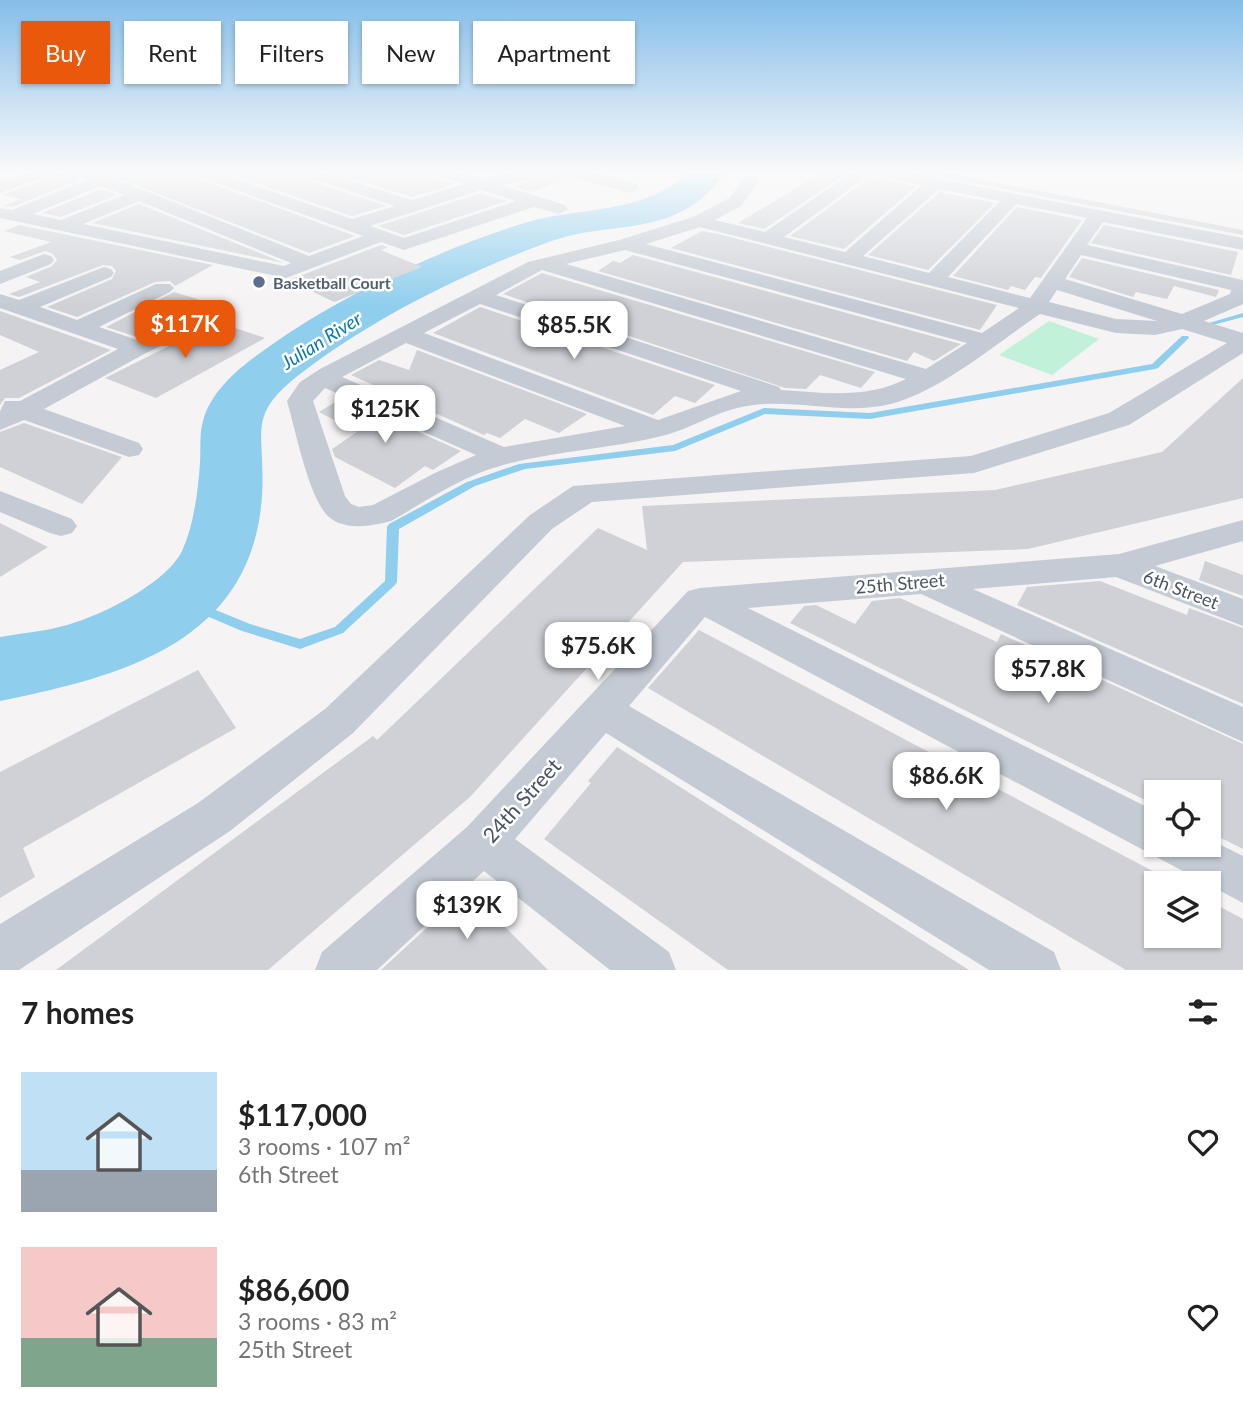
<!DOCTYPE html>
<meta charset="utf-8">
<style>
body{margin:0;font-family:Lato,sans-serif;background:#f6f6f6;color:#222;height:100vh;display:flex;flex-direction:column;font-size:26px;white-space:nowrap}
*{box-sizing:border-box;margin:0}
p{font-size:23px;color:#767676}
.icon{flex:none;width:38px;height:38px;fill:none;stroke:currentColor;stroke-width:2;stroke-linecap:round;stroke-linejoin:round}
.map{position:relative;height:970px;overflow:hidden}
.details{display:flex;flex-direction:column;background:#fff;flex:1}
.details>*{flex:none}
.hud{position:absolute;left:21px;top:21px;width:700px;height:63px;display:flex;gap:14px}
.buttons{position:absolute;left:1144px;top:780px;display:grid;gap:14px}
.buttons a{display:grid;place-items:center;width:77px;height:77px;border-radius:0px;background:#fff;box-shadow:0 2px 5px #0004;font-size:35px}
.price{position:absolute;translate:-50% -60px;padding:0 16px;border-radius:14px;background:#fff;color:#222;font-size:23px;line-height:46px;filter:drop-shadow(0 2px 4px #0008)}
.price::after{content:'';position:absolute;left:50%;top:42px;width:21px;height:16px;margin-left:-10px;background:inherit;clip-path:polygon(0 0,100% 0,50% 100%)}
.price.selected{background:#ea580c;color:#fff}
ul{padding:0;list-style:none}
li{display:flex;align-items:center;gap:21px;height:175px;padding:0 21px}
li span{display:grid;place-items:center;flex:none;width:196px;height:140px;border-radius:0px;color:#555}
li>.icon{margin-inline-start:auto}
span .icon{width:84px;height:84px;fill:#fffc;stroke-width:1}
li b{font-size:30px}
h2{display:flex;justify-content:space-between;align-items:center;height:84px;padding:0 21px;font-size:30px}
.pill{padding:0 24px;border-radius:0px;background:#fff;box-shadow:0 2px 5px #0004;font-size:24px;line-height:63px}
.pill.selected{background:#ea580c;color:#fff}
.map>svg:first-child{display:block}
.green{fill:#c2f1da}
.lines{fill:none;stroke-linecap:round;stroke-linejoin:round}
.stream{fill:#90ceee;fill-rule:evenodd}
.river{fill:#90ceee;fill-rule:evenodd}
.building{fill:#cfd1d7}
.street{fill:#c4cbd4;fill-rule:evenodd}
.service-dot{fill:#5c6f8a;stroke:#fff;stroke-width:2.5}
.labels{text-anchor:middle;dominant-baseline:central;stroke-width:5;stroke-linejoin:round;paint-order:stroke}
.far-service-label{font-size:16px;font-weight:bold;fill:#4e5e75;stroke:#fff;text-anchor:start}
.street-label{font-size:18px;fill:#4a5360;stroke:#fff}
.water-label{font-size:19px;font-style:italic;fill:#0b7ab2;stroke:#fff}
.near-street-label{font-size:21px;fill:#4a5360;stroke:#fff}
</style>
<div class="map">
<svg width="1243" height="970" viewBox="0 0 1243 970">
<rect width="100%" height="100%" fill="#f5f3f3"/>
<!-- green -->
<path class="green" d="M1049 321 1099 339 1052 375 999 355Z"/>
<g class="lines">
<!-- stream -->
<g class="stream">
<path d="M1243 313V317L1213 325 1209 323Z"/>
<path d="M1182 336H1188L1189 338 1158 368 1155 369 870 419 765 414 675 451 525 469 475 486 399 529 397 582 395 585 343 633 300 649 242 631 176 603 174 600 176 597H184L250 624 300 639 335 627 385 581 387 527 389 524 467 482 519 464 673 445 764 408 870 413 1152 364Z"/>
</g>
<!-- river -->
<path class="river" d="M689 171H726C676 243 614 217 546 243 463 274 380 315 308 368 243 416 266 426 262 496 252 643 122 676 0 701V637C21 633 42 632 63 626 97 618 166 584 182 551 194 525 198 491 200 463 201 449 199 435 203 421 210 394 234 372 256 356 331 300 431 253 521 224 577 206 645 216 689 171Z"/>
</g>
<!-- building -->
<g class="building">
<path d="M68 171 80 180 12 207 3 206 21 199 2 195Z"/>
<path d="M100 171H187L191 176 355 236 309 253Z"/>
<path d="M220 171H293L297 176 386 206 352 216Z"/>
<path d="M327 171H427L431 177 455 184 412 197Z"/>
<path d="M542 171H556L559 175 566 178 532 192 512 186 533 180Z"/>
<path d="M825 171H850L764 229 738 223Z"/>
<path d="M910 171H936L1243 230V235Z"/>
<path d="M871 177 916 186 844 249 790 236Z"/>
<path d="M101 189 117 195 61 217 42 213Z"/>
<path d="M940 192 995 203 928 270 868 255Z"/>
<path d="M481 193 507 201 404 235 378 226Z"/>
<path d="M139 204 284 263 92 223Z"/>
<path d="M1017 207 1082 220 1041 278 1035 277 1025 290 1011 286 1008 290 953 276Z"/>
<path d="M19 225 213 265 175 286 170 281 155 282 77 317 47 307 112 279 116 271 112 266 103 265 19 297 9 294 40 282 26 277 52 266 57 260 53 254 45 251 20 260 10 257 51 242 4 231Z"/>
<path d="M1104 225 1238 252 1231 275 1091 243Z"/>
<path d="M702 231 718 234 997 305 980 330 671 248Z"/>
<path d="M381 245 388 247 381 250 422 267 334 302 289 280Z"/>
<path d="M633 255 961 344 934 361 914 352 907 361 598 271 613 261 620 263Z"/>
<path d="M1082 258 1219 290 1216 297 1174 286 1167 299 1136 292 1133 297 1069 277Z"/>
<path d="M542 273 875 372 861 388 820 375 806 389 785 388 503 294Z"/>
<path d="M174 292 210 303 137 337 106 327Z"/>
<path d="M480 307 715 385 695 403 675 396 653 415 433 333Z"/>
<path d="M0 311 111 350 19 398H5L0 405V370L39 352 0 335Z"/>
<path d="M217 322 265 338 156 398 105 378Z"/>
<path d="M417 350 587 414 559 433 525 419 500 438 487 433 484 435 351 375 379 360 409 370Z"/>
<path d="M1243 378V498L1028 549 683 562 470 797 268 970H56L373 736 377 740 598 528 647 550 642 506 995 490 1162 452Z"/>
<path d="M342 398 461 451 433 470 425 466 395 488 335 457 332 449 357 432 319 412Z"/>
<path d="M24 423 122 457 82 504 0 467V432Z"/>
<path d="M0 523 48 547 0 577Z"/>
<path d="M1205 561 1243 575V596L1199 580Z"/>
<path d="M1100 581 1187 615 1189 608 1243 628V704L1017 605 1027 587Z"/>
<path d="M900 598 997 642 1001 634 1243 744V849L1209 832V793H1157V806L790 623 804 606 816 605 855 624 872 601Z"/>
<path d="M699 630 1177 884H1157V936H1209V901L1243 919V970H1126L648 688Z"/>
<path d="M198 670 236 728 23 848 35 877 0 898V772Z"/>
<path d="M617 747 969 970H728L544 839 591 783 588 781Z"/>
<path d="M473 885 507 919 502 924 548 970H381Z"/>
</g>
<g class="lines">
<!-- street -->
<g class="street">
<path d="M33 171H56L54 174 0 193V182Z"/>
<path d="M71 171H93L108 176 309 256 363 236 192 174 190 171H213L352 219 395 206 298 174 296 171H319L412 200 464 184 432 174 430 171H454L481 179 518 171H540C531 181 514 183 501 185L565 205 568 209 559 214 534 207 404 250 381 242 286 278 0 218V208L12 210 86 180ZM101 186 124 195 61 220 33 214ZM481 190 516 201 404 238 370 226ZM139 201 291 263 284 266 83 224Z"/>
<path d="M559 171H585L637 184 639 188 631 193 561 174Z"/>
<path d="M854 171H898L1243 238V250L1103 222 1087 245 1243 280V304L1204 321 1243 333V353L1129 425 974 473 592 502 552 529 353 733 230 831 19 970H0V924L198 803 325 709 530 515 573 486 971 456 1109 413 1227 343 1182 329 1155 335 1116 333 1040 314C997 343 954 380 906 399 853 420 800 397 747 406 718 410 691 429 662 436 609 449 552 451 500 466 462 476 425 502 391 521 372 526 345 531 329 517 309 500 295 428 287 401L300 382 320 369 528 262 619 240 693 217 729 198 746 177 752 175 760 180 741 206 715 220 765 232ZM870 174 922 185 845 252 784 237ZM939 189 1000 201 929 273 863 256ZM1016 204 1087 218 1030 298 948 277ZM700 227 1019 308 982 333 646 244ZM625 250 967 343 926 369 566 264ZM1081 255 1231 290 1230 294 1182 314 1065 279ZM542 270 906 379C866 399 825 393 781 390L779 387 496 295ZM1057 290 1157 321 1116 319 1049 302ZM480 304 741 391 658 420 424 333ZM406 343 625 426 504 447 342 377ZM325 388 476 455 437 472 373 505 359 507 351 504 345 496 313 401Z"/>
<path d="M44 254 51 256 54 260 51 264 0 284V271Z"/>
<path d="M104 267 111 269 114 273 111 277 40 307 77 320 156 284H170L174 288 170 292 99 327 137 340 207 306H223L226 311 223 316 146 353 44 409 139 443 143 449 139 455 129 457 24 420 0 430V411L5 401H20L118 349 0 308V294L19 300Z"/>
<path d="M0 491 72 519 77 526 72 533 61 536 50 533 0 512Z"/>
<path d="M1243 520V541L1155 566 1243 599V626L1116 577 973 589 1243 707V742L921 594 748 608 1157 812V845H1209V839L1243 856V903L705 617 629 706 1054 952 1061 970H989L606 733 515 839 669 952 676 970H610L484 871 377 970H315L322 952 467 827 688 591 700 588 1119 554Z"/>
</g>
</g>
<!-- sky -->
<linearGradient id="sky" x2="0" y2="1"><stop stop-color="#85beea"/><stop offset="0.56" stop-color="#fafafa"/><stop offset="1" stop-color="#fafafa" stop-opacity="0"/></linearGradient>
<rect width="1243" height="307" fill="url(#sky)"/>
<!-- markers -->
<circle class="service-dot" cx="259" cy="282" r="7"/>
<g class="labels">
<!-- far-service labels -->
<g class="far-service-label">
<text x="273" y="282">Basketball Court</text>
</g>
<!-- street labels -->
<g class="street-label">
<text transform="translate(900 583) rotate(-5)">25th Street</text>
<text transform="translate(1181 589) rotate(21)">6th Street</text>
</g>
<!-- water labels -->
<g class="water-label">
<text transform="translate(321 340) rotate(-32)">Julian River</text>
</g>
<!-- near-street labels -->
<g class="near-street-label">
<text transform="translate(521 800) rotate(-48)">24th Street</text>
</g>
</g>
</svg>
<div class="buttons">
<a><svg class="icon" aria-label="locate" viewBox="0 0 24 24"><circle cx="12" cy="12" r="6"/><path d="M12 2v4M12 18v4M2 12h4M18 12h4"/></svg></a>
<a><svg class="icon" aria-label="layers" viewBox="0 0 24 24"><path d="M12 4l9 5-9 5-9-5zM3 14l9 5 9-5"/></svg></a>
</div>
<b class="price selected" style="left:185px;top:360px">$117K</b>
<b class="price" style="left:574px;top:361px">$85.5K</b>
<b class="price" style="left:385px;top:445px">$125K</b>
<b class="price" style="left:598px;top:682px">$75.6K</b>
<b class="price" style="left:1048px;top:705px">$57.8K</b>
<b class="price" style="left:946px;top:812px">$86.6K</b>
<b class="price" style="left:467px;top:941px">$139K</b>
<div class="hud">
<a class="pill selected">Buy</a>
<a class="pill">Rent</a>
<a class="pill">Filters</a>
<a class="pill">New</a>
<a class="pill">Apartment</a>
</div>
</div>
<section class="details">
<h2>7 homes<svg class="icon" aria-label="filters" viewBox="0 0 24 24"><path d="M4 7h16M4 17h16"/><circle cx="9" cy="7" r="2"/><circle cx="15" cy="17" r="2"/></svg></h2>
<ul>
<li><span style="background:linear-gradient(#bfe0f5 70%,#9aa5b1 0)"><svg class="icon" aria-label="home" viewBox="0 0 24 24"><path d="M3 11l9-7 9 7M6 9v11h12V9"/></svg></span><div><b>$117,000</b><p>3 rooms · 107 m²</p><p>6th Street</p></div><svg class="icon" aria-label="heart" viewBox="0 0 24 24"><path d="M12 20l-8-8c-3-5 5-10 8-4 3-6 11-1 8 4z"/></svg></li>
<li><span style="background:linear-gradient(#f6c9c9 65%,#7fa58c 0)"><svg class="icon" aria-label="home" viewBox="0 0 24 24"><path d="M3 11l9-7 9 7M6 9v11h12V9"/></svg></span><div><b>$86,600</b><p>3 rooms · 83 m²</p><p>25th Street</p></div><svg class="icon" aria-label="heart" viewBox="0 0 24 24"><path d="M12 20l-8-8c-3-5 5-10 8-4 3-6 11-1 8 4z"/></svg></li>
</ul>
</section>
